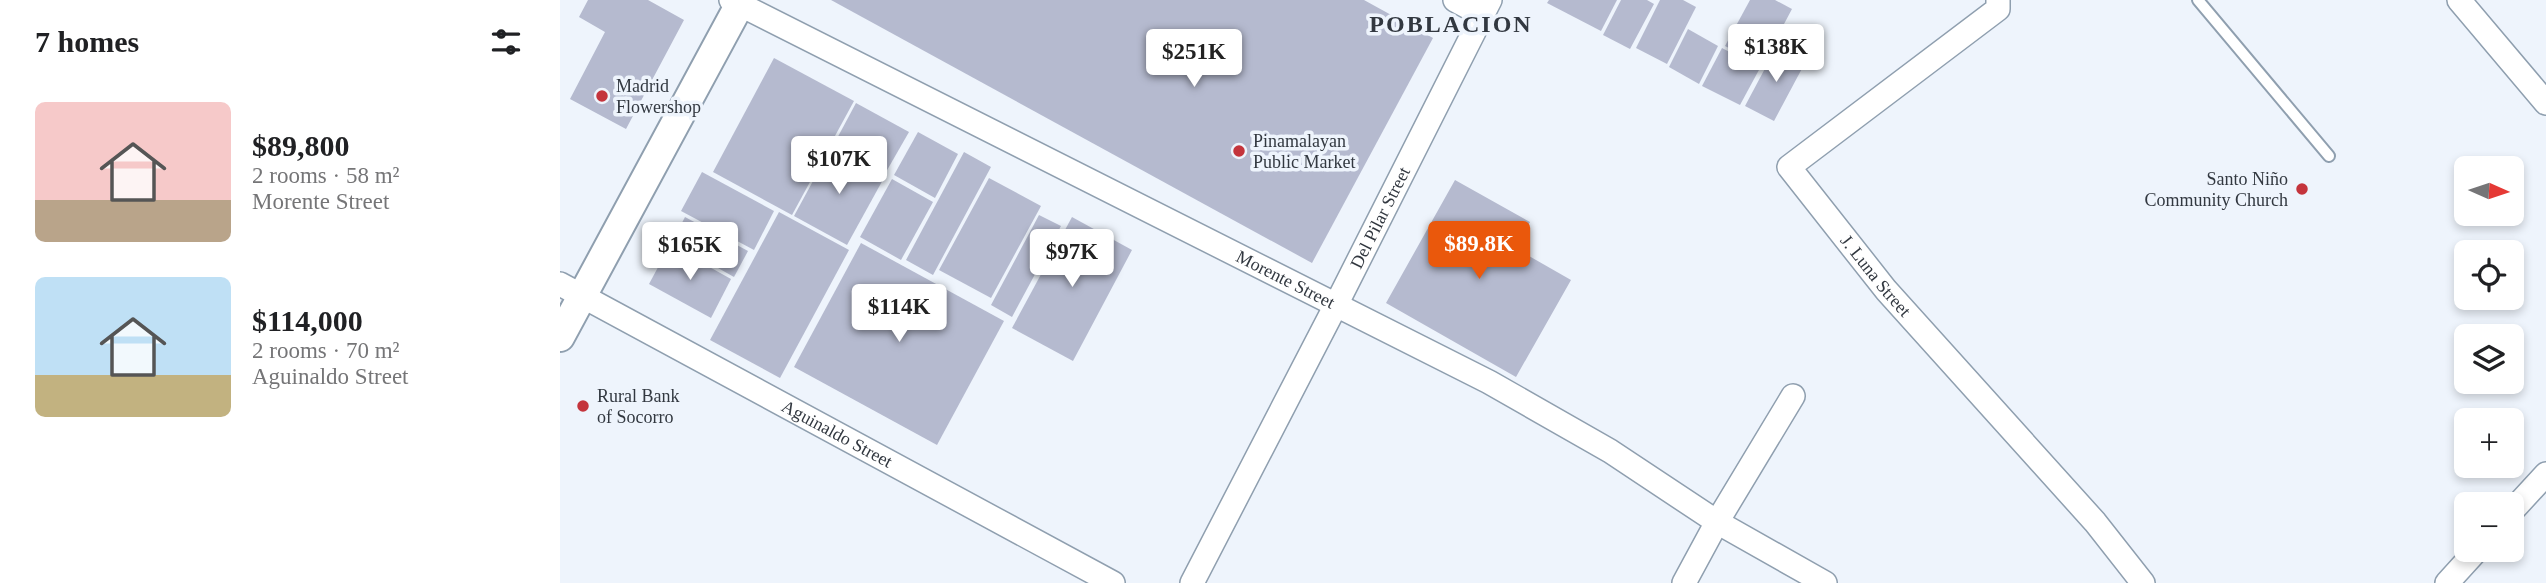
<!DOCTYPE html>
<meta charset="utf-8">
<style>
body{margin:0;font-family:Georgia,serif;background:#f6f6f6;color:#202124;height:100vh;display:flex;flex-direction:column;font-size:26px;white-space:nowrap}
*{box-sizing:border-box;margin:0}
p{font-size:23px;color:#757577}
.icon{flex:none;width:38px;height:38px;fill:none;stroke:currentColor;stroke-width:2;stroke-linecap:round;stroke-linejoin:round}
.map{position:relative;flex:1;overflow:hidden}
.panel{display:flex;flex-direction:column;background:#fff;width:560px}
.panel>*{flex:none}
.needle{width:46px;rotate:93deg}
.buttons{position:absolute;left:1894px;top:156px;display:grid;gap:14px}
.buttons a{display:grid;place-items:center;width:70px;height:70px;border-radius:10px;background:#fff;box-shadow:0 4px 10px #0003;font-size:35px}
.price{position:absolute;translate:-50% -60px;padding:0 16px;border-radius:7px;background:#fff;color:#222;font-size:23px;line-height:46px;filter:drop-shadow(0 2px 4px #0008)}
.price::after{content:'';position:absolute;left:50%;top:42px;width:21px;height:16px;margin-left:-10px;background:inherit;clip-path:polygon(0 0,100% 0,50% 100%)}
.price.active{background:#ea580c;color:#fff}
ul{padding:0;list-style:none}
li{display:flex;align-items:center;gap:21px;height:175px;padding:0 35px}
li span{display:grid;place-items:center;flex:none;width:196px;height:140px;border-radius:10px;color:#555}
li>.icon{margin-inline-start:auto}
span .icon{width:84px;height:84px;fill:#fffc;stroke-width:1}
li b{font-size:30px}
h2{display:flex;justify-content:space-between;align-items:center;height:84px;padding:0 35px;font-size:30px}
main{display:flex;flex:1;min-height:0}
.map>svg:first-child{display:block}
.building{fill:#b5bacf}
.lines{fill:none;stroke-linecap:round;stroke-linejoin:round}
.service-casing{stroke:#8f9faf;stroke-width:14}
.minor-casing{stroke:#8f9faf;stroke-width:26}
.tertiary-casing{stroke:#8f9faf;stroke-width:32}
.service{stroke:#fff;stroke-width:10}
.minor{stroke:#fff;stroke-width:23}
.tertiary{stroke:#fff;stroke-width:28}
.poi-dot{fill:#c4343c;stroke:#eef4fc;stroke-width:2.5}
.labels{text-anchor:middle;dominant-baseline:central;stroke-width:7;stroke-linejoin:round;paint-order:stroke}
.poi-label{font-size:18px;fill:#323840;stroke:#eef4fc;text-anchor:start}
.street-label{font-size:18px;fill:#323840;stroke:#eef4fc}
.district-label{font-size:24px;font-weight:bold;letter-spacing:2px;fill:#323840;stroke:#eef4fc}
</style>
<main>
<section class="panel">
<h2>7 homes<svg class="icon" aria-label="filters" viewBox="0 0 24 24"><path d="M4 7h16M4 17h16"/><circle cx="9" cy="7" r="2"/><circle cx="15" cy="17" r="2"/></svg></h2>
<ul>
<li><span style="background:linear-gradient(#f6c9c9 70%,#b9a48a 0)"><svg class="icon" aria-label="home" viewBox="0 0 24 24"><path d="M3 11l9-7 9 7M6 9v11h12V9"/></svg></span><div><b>$89,800</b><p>2 rooms · 58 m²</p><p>Morente Street</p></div></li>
<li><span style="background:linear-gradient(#bfe0f5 70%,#c2b280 0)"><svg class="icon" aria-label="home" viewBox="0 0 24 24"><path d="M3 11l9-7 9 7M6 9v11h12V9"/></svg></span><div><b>$114,000</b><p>2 rooms · 70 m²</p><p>Aguinaldo Street</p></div></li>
</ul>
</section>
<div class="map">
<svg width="1986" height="583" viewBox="0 0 1986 583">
<rect width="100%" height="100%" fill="#eef4fc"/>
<!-- building -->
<g class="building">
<path d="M28 0H88L124 20 66 129 10 99 45 32 19 17Z"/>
<path d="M271 0H804L873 38 752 263Z"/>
<path d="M989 0H1057L1041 31 987 3Z"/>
<path d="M1061 0H1087L1094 4 1070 49 1043 35Z"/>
<path d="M1100 0H1123L1136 7 1107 64 1076 48Z"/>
<path d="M1190 0H1215L1232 9 1202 65 1165 46Z"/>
<path d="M1128 29 1158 46 1139 84 1109 67Z"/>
<path d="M1217 46 1246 61 1214 121 1185 106Z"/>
<path d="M1162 48 1200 68 1180 105 1142 86Z"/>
<path d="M214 58 294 101 232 215 153 172Z"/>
<path d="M296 103 349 132 326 172 274 144Z"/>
<path d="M358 132 398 154 375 198 334 175Z"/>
<path d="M272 146 325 176 287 245 234 216Z"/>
<path d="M404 152 431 167 373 275 346 260Z"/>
<path d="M142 172 214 211 194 250 121 211Z"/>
<path d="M429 178 481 206 431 298 379 270Z"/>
<path d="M332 179 373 202 341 260 300 237Z"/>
<path d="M895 180 970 222 955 248 1011 280 956 377 826 303Z"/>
<path d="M219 212 289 250 220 378 150 340Z"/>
<path d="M479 215 501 226 452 317 431 305Z"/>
<path d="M125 217 188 251 174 277 112 242Z"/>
<path d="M512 217 572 250 513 361 452 328Z"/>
<path d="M301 243 444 321 377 445 234 367Z"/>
<path d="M110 245 171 279 151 318 89 284Z"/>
</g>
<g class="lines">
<defs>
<path id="service" d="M1638 0 1769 156"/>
<g id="minor">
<path id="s1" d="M171 0 929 382 1050 451 1157 522 1265 583"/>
<path d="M895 0 921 14"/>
<path id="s2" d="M1438 0V9L1229 167 1326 290 1535 522 1583 583"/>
<path d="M1899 0 1986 103"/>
<path id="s3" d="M0 284 553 583"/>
<path d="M1951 512 1986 474"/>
<path id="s4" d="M632 583 777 303 930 0"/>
<path d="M1124 583 1157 522 1233 396"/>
<path d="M1887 583 1917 550"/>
</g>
<path id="tertiary" d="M0 337 182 0"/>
</defs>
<!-- service casing -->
<use href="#service" class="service-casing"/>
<!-- minor casing -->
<use href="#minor" class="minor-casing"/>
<!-- tertiary casing -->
<use href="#tertiary" class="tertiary-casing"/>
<!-- service -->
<use href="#service" class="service"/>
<!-- minor -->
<use href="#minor" class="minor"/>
<!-- tertiary -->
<use href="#tertiary" class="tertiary"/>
</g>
<!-- markers -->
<g class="poi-dot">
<circle cx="42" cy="96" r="7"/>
<circle cx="679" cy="151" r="7"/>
<circle cx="1742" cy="189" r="7"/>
<circle cx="23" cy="406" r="7"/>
</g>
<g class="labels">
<!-- poi labels -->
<g class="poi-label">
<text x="56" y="86">Madrid<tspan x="56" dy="21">Flowershop</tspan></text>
<text x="693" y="141">Pinamalayan<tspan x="693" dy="21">Public Market</tspan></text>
<text x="1728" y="179" text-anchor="end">Santo Niño<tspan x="1728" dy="21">Community Church</tspan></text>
<text x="37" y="396">Rural Bank<tspan x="37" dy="21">of Socorro</tspan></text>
</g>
<!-- street labels -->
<g class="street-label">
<text stroke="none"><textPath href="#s4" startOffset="411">Del Pilar Street</textPath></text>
<text stroke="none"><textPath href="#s2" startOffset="410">J. Luna Street</textPath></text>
<text stroke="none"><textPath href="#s1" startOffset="621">Morente Street</textPath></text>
<text stroke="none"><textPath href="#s3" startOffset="315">Aguinaldo Street</textPath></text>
</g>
<!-- district labels -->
<g class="district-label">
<text x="891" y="24">POBLACION</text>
</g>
</g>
</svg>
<div class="buttons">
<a><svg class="needle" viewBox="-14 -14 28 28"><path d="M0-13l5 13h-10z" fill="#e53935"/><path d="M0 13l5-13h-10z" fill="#757577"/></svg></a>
<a><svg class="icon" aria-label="locate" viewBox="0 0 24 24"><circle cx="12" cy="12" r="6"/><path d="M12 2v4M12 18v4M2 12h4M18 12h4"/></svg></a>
<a><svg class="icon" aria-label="layers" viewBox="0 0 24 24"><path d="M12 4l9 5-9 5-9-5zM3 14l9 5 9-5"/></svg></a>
<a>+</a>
<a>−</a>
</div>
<b class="price" style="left:1216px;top:84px">$138K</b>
<b class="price" style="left:634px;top:89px">$251K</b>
<b class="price" style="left:279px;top:196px">$107K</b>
<b class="price active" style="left:919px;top:281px">$89.8K</b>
<b class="price" style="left:130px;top:282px">$165K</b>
<b class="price" style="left:512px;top:289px">$97K</b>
<b class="price" style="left:339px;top:344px">$114K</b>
</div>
</main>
